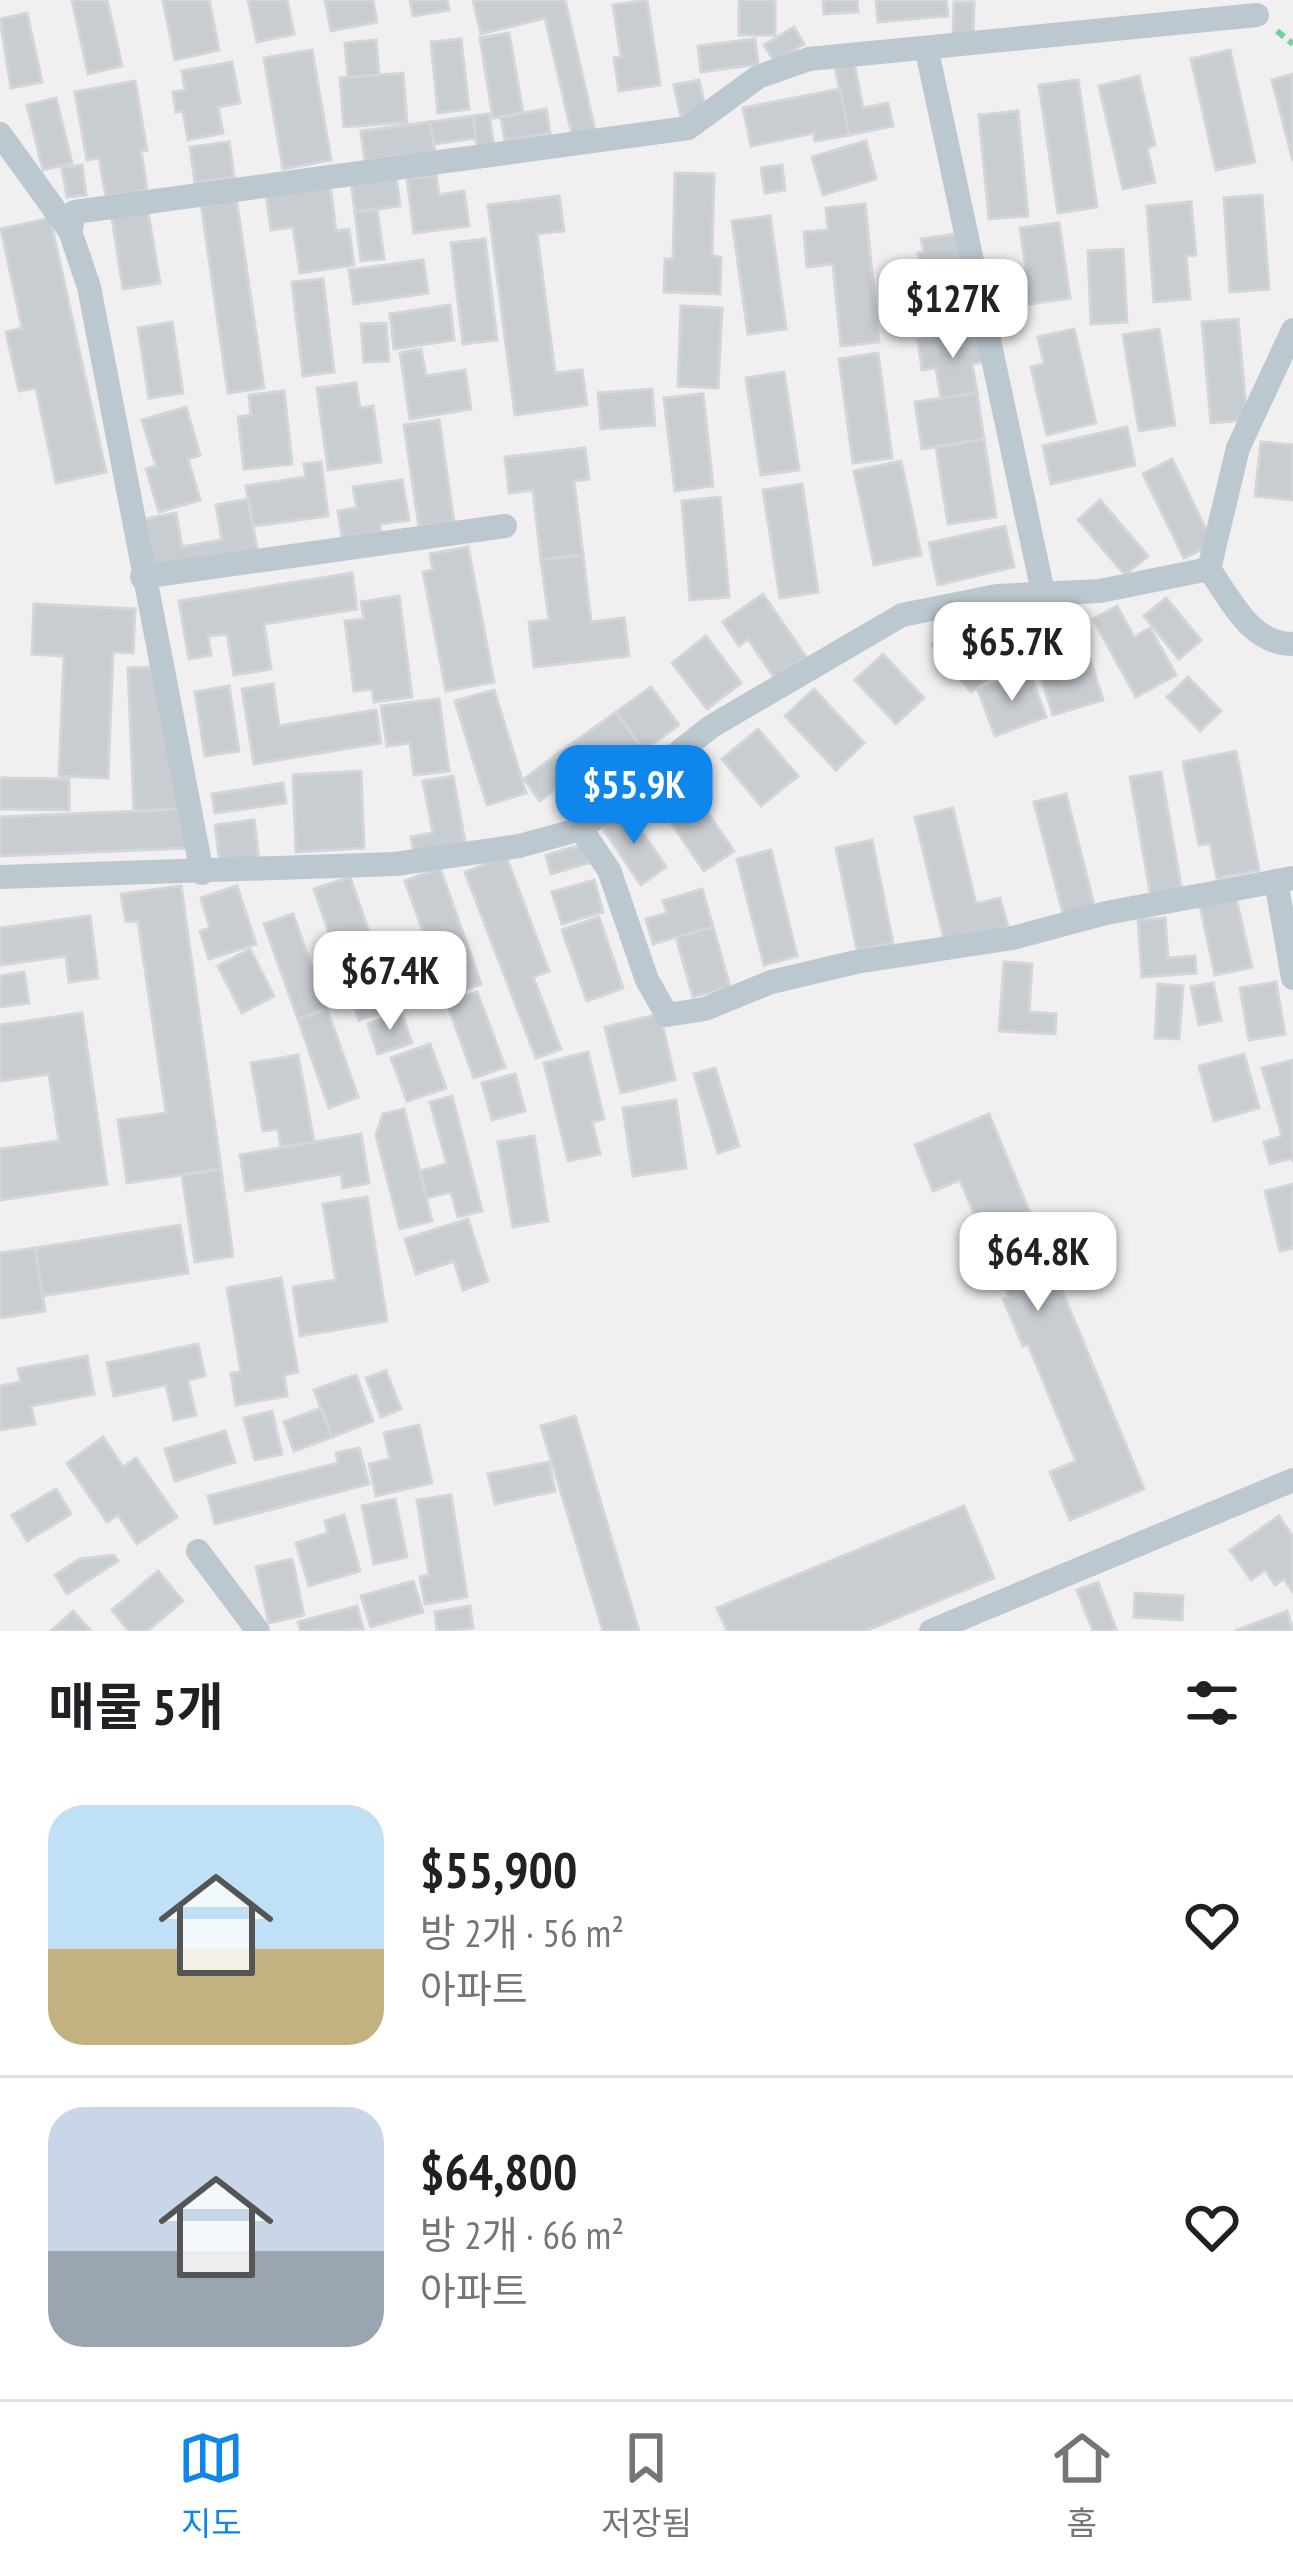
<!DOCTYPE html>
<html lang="ko">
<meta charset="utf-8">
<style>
body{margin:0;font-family:"PT Sans Narrow","Noto Sans KR",sans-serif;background:#f6f6f6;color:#202124;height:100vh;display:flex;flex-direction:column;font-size:45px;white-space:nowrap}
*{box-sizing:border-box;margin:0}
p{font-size:39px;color:#757577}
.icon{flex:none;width:66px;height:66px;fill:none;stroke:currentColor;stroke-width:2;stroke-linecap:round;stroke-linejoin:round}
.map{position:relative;height:1631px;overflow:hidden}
.drawer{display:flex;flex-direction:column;background:#fff;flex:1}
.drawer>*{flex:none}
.price{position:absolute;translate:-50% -102px;padding:0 27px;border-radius:24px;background:#fff;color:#222;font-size:39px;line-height:78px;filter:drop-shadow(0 3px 6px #0008)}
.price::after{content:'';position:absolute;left:50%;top:72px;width:36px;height:27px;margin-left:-18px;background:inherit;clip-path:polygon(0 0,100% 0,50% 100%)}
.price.on{background:#0f86eb;color:#fff}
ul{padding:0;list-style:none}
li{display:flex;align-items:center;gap:36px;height:300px;padding:0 48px}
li+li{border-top:3px solid #e0e0e0}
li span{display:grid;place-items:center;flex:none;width:336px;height:240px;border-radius:36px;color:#555}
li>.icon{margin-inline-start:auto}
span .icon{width:144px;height:144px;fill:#fffc;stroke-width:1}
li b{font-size:51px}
h2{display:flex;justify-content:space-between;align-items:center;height:144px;padding:0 48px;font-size:51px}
.tabs{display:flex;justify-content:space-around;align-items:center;height:168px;border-top:3px solid #e0e0e0;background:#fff;font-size:33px;color:#757577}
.tabs a{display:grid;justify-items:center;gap:6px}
.tabs .on{color:#0f86eb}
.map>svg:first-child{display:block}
.building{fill:#c8cdd2;stroke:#d2d6db;stroke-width:3}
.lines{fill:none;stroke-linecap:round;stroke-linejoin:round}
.path{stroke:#71d198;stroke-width:6;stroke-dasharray:9 6;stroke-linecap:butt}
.street{stroke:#bcc8cf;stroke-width:24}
</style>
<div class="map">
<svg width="1293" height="1631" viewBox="0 0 1293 1631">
<rect width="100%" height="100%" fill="#f1efef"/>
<!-- building -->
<g class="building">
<path d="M72 0H107L122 66 88 74Z"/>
<path d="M163 0H209L219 50 175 60Z"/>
<path d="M248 0H287L294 34 257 42Z"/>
<path d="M325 0H373L377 22 331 31Z"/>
<path d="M410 0H447L449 10 413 16Z"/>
<path d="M473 0H565L595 130 572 135 545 18 481 34Z"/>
<path d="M647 0 660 85 619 91 614 58 621 57 613 5Z"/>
<rect x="739" y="0" width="36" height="35"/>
<path d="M823 0H857L858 12 824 14Z"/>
<path d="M876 0H946L948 16 878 22Z"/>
<path d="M954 2H974L973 40 953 39Z"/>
<path d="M27 13 42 82 11 88 0 19Z"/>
<path d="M794 27 804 44 775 62 764 45Z"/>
<path d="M509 33 523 113 493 118 480 38Z"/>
<path d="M461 39 469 109 438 113 431 42Z"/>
<path d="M755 39 758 64 701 72 698 46Z"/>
<path d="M376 40 379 75 348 78 345 43Z"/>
<path d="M312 50 331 160 283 169 264 58Z"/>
<path d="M1230 50 1255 162 1216 170 1191 59Z"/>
<path d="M232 62 240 103 218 107 223 133 188 140 183 111 176 112 173 92 185 90 182 71Z"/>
<path d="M854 63 863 108 888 103 893 126 849 135 835 67Z"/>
<path d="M403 73 407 122 344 127 340 78Z"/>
<path d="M1293 74V161L1272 80Z"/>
<path d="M1139 76 1155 145 1147 148 1155 182 1123 189 1099 86Z"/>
<path d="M699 80 706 111 681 117 674 85Z"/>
<path d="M1078 80 1097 207 1058 213 1039 85Z"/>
<path d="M135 81 147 150 141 151 147 190 106 197 99 158 87 160 75 92Z"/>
<path d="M840 89 849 135 815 141 814 133 751 146 743 108Z"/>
<path d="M56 98 72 163 43 170 27 105Z"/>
<path d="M546 109 550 133 505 141 501 117Z"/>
<path d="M1018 111 1028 216 989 219 979 115Z"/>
<path d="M489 114 494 147 477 149 473 116Z"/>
<path d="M473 116 476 138 434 144 430 122Z"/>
<path d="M430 122 435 152 365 161 361 131Z"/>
<path d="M866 141 876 179 823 195 812 157Z"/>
<path d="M229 142 234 177 195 183 190 147Z"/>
<path d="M82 165 86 195 67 197 62 168Z"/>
<path d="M782 165 785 190 765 193 761 168Z"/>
<path d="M675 173 714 174 712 256 721 257 720 294 664 292 665 259H673Z"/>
<path d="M436 175 439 195 464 191 469 226 414 233 407 179Z"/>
<path d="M396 176 400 206 355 212 351 182Z"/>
<path d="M330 185 336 231 349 229 354 265 300 273 293 227 271 230 266 194Z"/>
<path d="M1262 195 1269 289 1230 292 1224 198Z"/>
<path d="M559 196 564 231 537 234 555 373 582 370 587 405 515 415 488 205Z"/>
<path d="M236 197 264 388 228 393 201 203Z"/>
<path d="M1191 202 1196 255 1186 256 1190 299 1154 302 1147 206Z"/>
<path d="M865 204 879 342 841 346 833 264 807 267 804 232 828 230 826 208Z"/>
<path d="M377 209 384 259 361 261 355 212Z"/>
<path d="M148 212 160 283 123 289 112 218Z"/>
<path d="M770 216 786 329 748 334 732 221Z"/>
<path d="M50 218 106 472 56 483 36 388 19 391 6 332 22 328 1 229Z"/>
<path d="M1059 223 1070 298 1023 305 1019 270 1026 269 1020 228Z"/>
<path d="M956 234 969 325 929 331 918 253 924 252 921 239Z"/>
<path d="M485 239 497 340 463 344 451 243Z"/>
<path d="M1123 249 1127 322 1091 324 1088 251Z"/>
<path d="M423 260 428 293 354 304 349 270Z"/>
<path d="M323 279 334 372 303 376 292 282Z"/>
<path d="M450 305 454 340 394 349 390 314Z"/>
<path d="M681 306 722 308 718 388 678 386Z"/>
<path d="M1238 319 1247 420 1211 423 1202 322Z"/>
<path d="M172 322 183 393 149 398 138 328Z"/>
<path d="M386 323 389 361 364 362 361 324Z"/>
<path d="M1074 329 1096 423 1047 435 1031 367 1044 364 1038 337Z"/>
<path d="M1159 329 1175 425 1139 431 1123 335Z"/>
<path d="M980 330 985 362 972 364 977 393 941 399 936 368 922 370 918 340Z"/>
<path d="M421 349 426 376 465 370 471 409 410 419 400 353Z"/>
<path d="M878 353 892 458 853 463 839 359Z"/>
<path d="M784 372 799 470 761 475 746 378Z"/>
<path d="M356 383 360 408 373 406 381 462 328 470 317 388Z"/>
<path d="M652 389 655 425 601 429 598 393Z"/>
<path d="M284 391 292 464 244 469 238 417 251 415 249 395Z"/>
<path d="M977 393 984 439 922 449 915 402Z"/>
<path d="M703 394 713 486 675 491 664 398Z"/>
<path d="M186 407 200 455 188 459 200 500 159 512 146 469 156 466 142 420Z"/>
<path d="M439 420 454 522 419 527 404 425Z"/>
<path d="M1127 427 1135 465 1051 484 1043 446Z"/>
<path d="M984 439 996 517 948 524 936 447Z"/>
<path d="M1261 442 1293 445V500L1255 496Z"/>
<path d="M585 448 589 479 574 481 583 555 541 560 533 490 509 493 505 457Z"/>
<path d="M1172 459 1213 544 1184 558 1143 474Z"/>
<path d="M901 461 921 555 874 565 854 471Z"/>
<path d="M321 462 328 516 253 526 246 486 306 477 304 464Z"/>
<path d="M402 480 409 520 380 524 381 532 342 538 338 511 357 508 353 487Z"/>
<path d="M802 484 818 592 780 598 763 490Z"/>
<path d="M720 497 729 597 690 600 682 501Z"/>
<path d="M248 499 258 554 154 572 145 519 176 513 182 547 222 540 216 505Z"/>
<path d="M1100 500 1148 556 1125 575 1078 520Z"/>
<path d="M1005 526 1014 567 938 585 929 543Z"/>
<path d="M468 547 494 682 446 691 423 572 433 570 430 554Z"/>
<path d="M583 555 591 622 624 618 629 656 534 667 529 622 549 620 541 560Z"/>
<path d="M352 573 357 609 264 624 271 669 234 675 227 634 208 636 211 655 189 659 179 601Z"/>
<path d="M763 594 806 657 775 679 748 639 739 646 723 622Z"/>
<path d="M399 596 412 697 374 702 372 689 354 691 345 621 364 619 361 602Z"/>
<path d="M1166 598 1201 640 1179 659 1144 616Z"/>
<path d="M34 604 135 609 133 653 113 652 108 778 59 776 64 656 32 654Z"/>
<path d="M1117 606 1134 637 1150 628 1176 675 1136 697 1093 619Z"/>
<path d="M969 614 1008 661 971 692 932 645Z"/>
<path d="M1069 627 1073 640 1083 637 1103 700 1053 715 1035 658 1044 655 1038 636Z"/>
<path d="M706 636 741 683 707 709 672 663Z"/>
<path d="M883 654 924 698 896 724 855 680Z"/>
<path d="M154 667 184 809 134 811 128 668Z"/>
<path d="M1029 671 1046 717 995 736 978 690Z"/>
<path d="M1188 677 1221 711 1200 731 1167 697Z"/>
<path d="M273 684 279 726 376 710 381 743 254 764 242 689Z"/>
<path d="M229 686 239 751 205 756 195 692Z"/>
<path d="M651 687 679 725 644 750 616 712Z"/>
<path d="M814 689 864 743 836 770 785 716Z"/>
<path d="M494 690 526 793 487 805 455 701Z"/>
<path d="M439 699 449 771 414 775 410 743 387 746 381 706Z"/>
<path d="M616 712 640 745 580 788 556 755Z"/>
<path d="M758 729 798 776 761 806 722 759Z"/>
<path d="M1236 751 1259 870 1217 878 1210 843 1199 845 1183 762Z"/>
<path d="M556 755 572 777 540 801 524 779Z"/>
<path d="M361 771 364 848 296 852 293 775Z"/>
<path d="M1161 772 1182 892 1151 897 1130 777Z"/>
<path d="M453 776 466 847 414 856 411 837 433 833 423 781Z"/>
<path d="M0 778 69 779V810L0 809Z"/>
<path d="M684 778 734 851 704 871 654 798Z"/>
<path d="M283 783 286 803 215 813 212 794Z"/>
<path d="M1066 794 1096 913 1065 921 1034 802Z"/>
<path d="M953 808 976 904 1000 898 1008 927 945 943 915 817Z"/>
<path d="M184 809 186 848 0 856V817Z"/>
<path d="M627 810 666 867 641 885 602 827Z"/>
<path d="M254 820 259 860 220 864 215 825Z"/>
<path d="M872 840 893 943 857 950 836 848Z"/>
<path d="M584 844 589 863 551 874 546 855Z"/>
<path d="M771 850 797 956 764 965 737 859Z"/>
<path d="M506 856 549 971 533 977 561 1049 536 1058 465 872Z"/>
<path d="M440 868 481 984 435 1000 422 966 434 962 405 881Z"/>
<path d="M350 877 395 1008 359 1020 314 889Z"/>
<path d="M594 880 603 912 562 924 552 892Z"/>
<path d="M181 886 221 1169 127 1183 118 1120 166 1113 138 921 126 922 121 894Z"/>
<path d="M237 886 256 944 209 959 200 931 210 928 201 898Z"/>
<path d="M702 889 713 927 653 944 646 919 667 913 663 901Z"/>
<path d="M1236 898 1252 967 1215 975 1200 906Z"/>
<path d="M293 914 327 1009 298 1019 264 924Z"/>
<path d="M90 916 98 978 69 982 66 956 0 965V928Z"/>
<path d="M599 917 623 988 587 1001 562 930Z"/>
<path d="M1165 918 1168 958 1195 956 1196 973 1142 977 1138 920Z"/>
<path d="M713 927 730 987 693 997 676 937Z"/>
<path d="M250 949 274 996 242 1013 218 966Z"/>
<path d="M1004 962 1032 964 1029 1012 1056 1014 1055 1034 999 1031Z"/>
<path d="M24 972 29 1003 0 1007V976Z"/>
<path d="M1276 982 1285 1034 1249 1040 1240 988Z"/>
<path d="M1213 983 1221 1020 1199 1025 1191 987Z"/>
<path d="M1158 984 1183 986 1179 1039 1155 1038Z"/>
<path d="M477 992 505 1067 474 1078 447 1003Z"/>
<path d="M327 1009 358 1097 329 1108 298 1019Z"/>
<path d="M401 1012 412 1043 378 1054 368 1024Z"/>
<path d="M82 1013 107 1184 0 1200V1149L59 1141 49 1074 0 1081V1025Z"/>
<path d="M660 1014 675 1080 621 1093 605 1027Z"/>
<path d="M430 1044 446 1088 407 1101 391 1058Z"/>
<path d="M588 1052 604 1119 592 1122 600 1154 568 1161 544 1063Z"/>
<path d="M1244 1054 1259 1108 1214 1121 1199 1066Z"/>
<path d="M298 1055 314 1142 281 1147 278 1129 263 1131 251 1063Z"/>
<path d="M1293 1060V1162L1292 1158 1270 1164 1264 1142 1282 1136 1262 1068Z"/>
<path d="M715 1068 739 1146 718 1153 694 1074Z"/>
<path d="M515 1074 525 1111 492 1120 482 1083Z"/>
<path d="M452 1096 482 1211 458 1217 451 1192 427 1198 420 1171 447 1164 430 1102Z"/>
<path d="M676 1100 686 1168 633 1176 623 1108Z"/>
<path d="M404 1109 432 1221 400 1229 376 1135 383 1114Z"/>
<path d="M989 1114 1144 1489 1070 1520 1050 1472 1076 1461 1028 1344 1023 1346 1003 1299 1009 1297 960 1180 933 1191 915 1145Z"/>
<path d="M361 1134 369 1183 343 1188 341 1174 246 1191 240 1155Z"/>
<path d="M534 1136 548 1221 513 1227 498 1142Z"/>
<path d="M221 1169 233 1256 195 1262 182 1175Z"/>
<path d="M1293 1184V1248L1280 1251 1265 1191Z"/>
<path d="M367 1197 387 1321 300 1336 293 1287 336 1280 323 1204Z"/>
<path d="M468 1219 488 1281 463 1290 454 1261 416 1274 405 1239Z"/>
<path d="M180 1225 188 1273 42 1296 35 1248Z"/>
<path d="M35 1248 45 1311 0 1318V1253Z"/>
<path d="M281 1278 298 1372 284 1375 287 1396 236 1405 231 1373 241 1372 227 1288Z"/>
<path d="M198 1344 205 1376 188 1380 196 1415 174 1420 166 1385 114 1396 107 1363Z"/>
<path d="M87 1356 94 1394 31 1406 35 1424 0 1430V1386L21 1382 18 1369Z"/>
<path d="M386 1371 401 1409 381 1417 366 1378Z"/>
<path d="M356 1375 373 1421 332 1437 314 1390Z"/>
<path d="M321 1408 332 1437 294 1451 284 1422Z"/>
<path d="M272 1411 282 1454 255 1460 244 1418Z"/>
<path d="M575 1416 639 1631H603L541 1426Z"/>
<path d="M419 1425 432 1483 376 1496 369 1464 390 1459 384 1433Z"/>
<path d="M225 1431 235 1462 175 1481 165 1449Z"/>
<path d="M103 1437 123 1467 136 1458 177 1517 137 1544 118 1515 107 1522 67 1463Z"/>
<path d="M359 1448 369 1484 215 1524 208 1496 338 1463 336 1453Z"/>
<path d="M549 1462 555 1491 495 1504 488 1474Z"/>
<path d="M56 1489 71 1514 27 1541 12 1515Z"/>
<path d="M451 1495 467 1597 425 1604 420 1577 429 1575 417 1500Z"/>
<path d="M395 1499 407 1557 374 1564 362 1506Z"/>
<path d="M964 1506 994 1578 865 1631H727L717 1608Z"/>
<path d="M344 1515 360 1571 309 1586 296 1543 328 1533 325 1521Z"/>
<path d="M1279 1516 1293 1537V1592L1284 1579 1275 1585 1265 1570 1251 1580 1230 1550Z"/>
<path d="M114 1555 118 1561 67 1594 55 1575 80 1559Z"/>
<path d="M292 1559 304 1615 269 1623 256 1567Z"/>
<path d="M158 1571 183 1601 147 1631H129L112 1610Z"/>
<path d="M413 1581 423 1612 371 1627 361 1596Z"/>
<path d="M1098 1582 1116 1629 1112 1631H1093L1077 1590Z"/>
<path d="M1135 1593 1183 1596 1182 1620 1134 1617Z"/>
<path d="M357 1606 363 1629 301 1631 298 1622Z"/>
<path d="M470 1606 473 1628 437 1631 435 1612Z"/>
<path d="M73 1611 91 1631H51Z"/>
<path d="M1287 1611 1293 1631H1235Z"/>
</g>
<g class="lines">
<!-- path -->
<path class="path" d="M1277 31 1293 44"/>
<!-- street -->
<g class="street">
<path d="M927 51 1043 592"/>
<path d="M0 134 70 231 89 287 202 873"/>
<path d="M70 231 75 212 688 128 758 77 809 59 1257 15"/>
<path d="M1293 330 1238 448 1209 569C1231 600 1250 644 1293 644"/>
<path d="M142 577 505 526"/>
<path d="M581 829 609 870 647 980 667 1015 705 1009 771 982 856 962 1013 938 1106 913 1293 878"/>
<path d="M0 877 395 864 519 846 581 829 712 726 902 615 997 596 1100 591 1209 569"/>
<path d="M1276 881 1293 978"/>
<path d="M198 1551 258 1631"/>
<path d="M931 1631 1293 1480"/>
</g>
</g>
</svg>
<b class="price" style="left:953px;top:361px">$127K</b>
<b class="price" style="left:1012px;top:704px">$65.7K</b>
<b class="price on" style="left:634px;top:847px">$55.9K</b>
<b class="price" style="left:390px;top:1033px">$67.4K</b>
<b class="price" style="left:1038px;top:1314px">$64.8K</b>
</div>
<section class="drawer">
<h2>매물 5개<svg class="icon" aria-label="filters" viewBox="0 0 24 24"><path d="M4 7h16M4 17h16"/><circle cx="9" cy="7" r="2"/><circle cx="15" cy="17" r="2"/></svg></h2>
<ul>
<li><span style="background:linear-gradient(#bfe0f5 60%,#c2b280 0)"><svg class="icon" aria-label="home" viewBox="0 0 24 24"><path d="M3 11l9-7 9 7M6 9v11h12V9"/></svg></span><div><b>$55,900</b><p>방 2개 · 56 m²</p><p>아파트</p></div><svg class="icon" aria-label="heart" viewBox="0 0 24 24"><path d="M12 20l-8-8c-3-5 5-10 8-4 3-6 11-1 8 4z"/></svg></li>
<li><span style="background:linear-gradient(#c9d6e8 60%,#9aa5b1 0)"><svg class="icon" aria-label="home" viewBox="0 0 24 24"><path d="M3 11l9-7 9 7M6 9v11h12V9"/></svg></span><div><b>$64,800</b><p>방 2개 · 66 m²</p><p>아파트</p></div><svg class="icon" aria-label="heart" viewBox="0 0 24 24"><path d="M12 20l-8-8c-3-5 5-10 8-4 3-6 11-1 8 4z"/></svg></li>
</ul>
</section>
<nav class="tabs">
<a class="on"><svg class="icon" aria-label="map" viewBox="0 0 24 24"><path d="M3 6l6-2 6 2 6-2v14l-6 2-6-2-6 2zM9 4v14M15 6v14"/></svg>지도</a>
<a><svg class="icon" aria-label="saved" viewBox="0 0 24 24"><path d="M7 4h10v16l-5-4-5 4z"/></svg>저장됨</a>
<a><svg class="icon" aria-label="home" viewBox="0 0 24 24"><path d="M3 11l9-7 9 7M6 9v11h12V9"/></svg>홈</a>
</nav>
